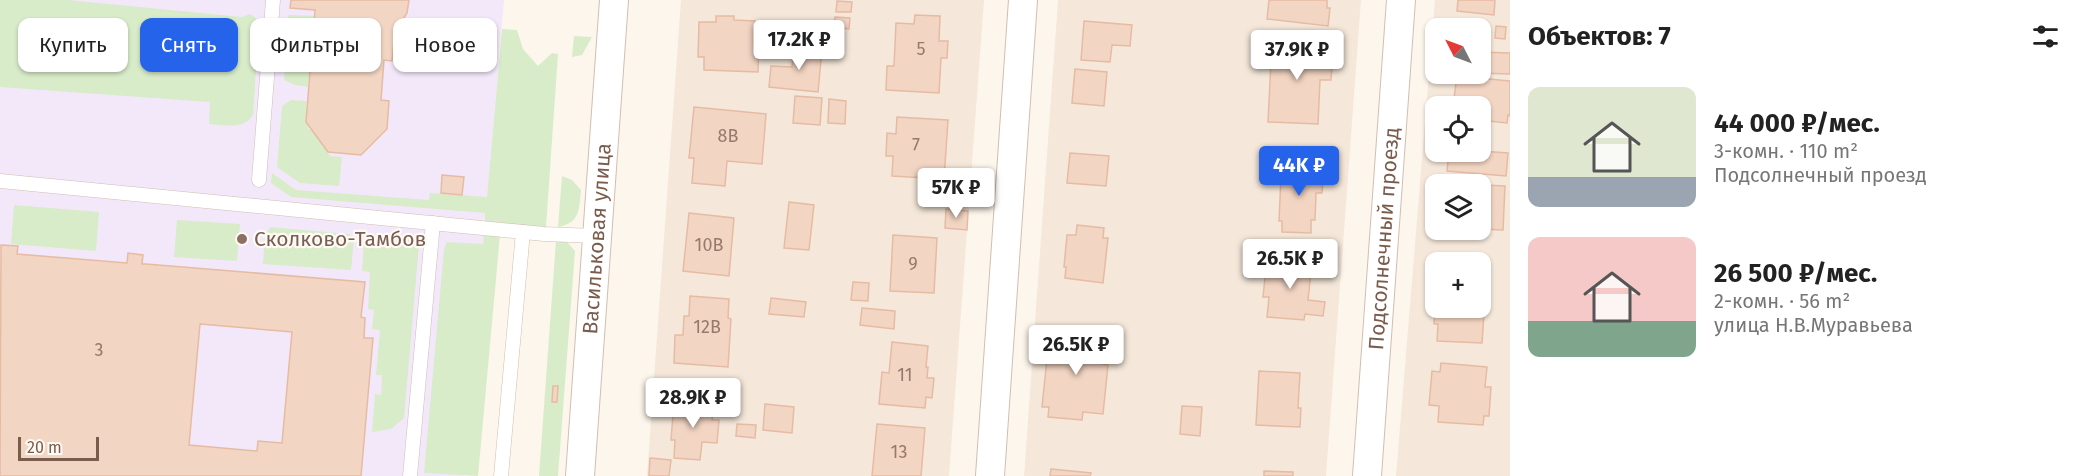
<!DOCTYPE html>
<html lang="ru">
<meta charset="utf-8">
<style>
body{margin:0;font-family:"Fira Sans",sans-serif;background:#f2f2f2;color:#222;height:100vh;display:flex;flex-direction:column;font-size:22px;white-space:nowrap}
*{box-sizing:border-box;margin:0}
p{font-size:20px;color:#767676}
.icon{flex:none;width:33px;height:33px;fill:none;stroke:currentColor;stroke-width:2;stroke-linecap:round;stroke-linejoin:round}
.map{position:relative;flex:1;overflow:hidden}
.drawer{display:flex;flex-direction:column;background:#fff;width:570px}
.drawer>*{flex:none}
.banner{position:absolute;left:18px;top:18px;width:570px;height:54px;display:flex;gap:12px}
.needle{width:39px;rotate:312deg}
.tools{position:absolute;left:1425px;top:18px;display:grid;gap:12px}
.tools a{display:grid;place-items:center;width:66px;height:66px;border-radius:12px;background:#fff;box-shadow:0 2px 4px #0004;font-size:30px}
.scale{position:absolute;left:18px;bottom:15px;width:81px;box-sizing:border-box;padding-left:6px;border:3px solid #7a5c4d;border-top:0;font-size:16px;line-height:21px;white-space:nowrap;color:#7a5c4d;-webkit-text-stroke:4px #fffaf3;paint-order:stroke}
.price{position:absolute;translate:-50% -51px;padding:0 14px;border-radius:6px;background:#fff;color:#222;font-size:20px;line-height:39px;filter:drop-shadow(0 2px 3px #0008)}
.price::after{content:'';position:absolute;left:50%;top:36px;width:18px;height:14px;margin-left:-9px;background:inherit;clip-path:polygon(0 0,100% 0,50% 100%)}
.price.selected{background:#2563eb;color:#fff}
ul{padding:0;list-style:none}
li{display:flex;align-items:center;gap:18px;height:150px;padding:0 18px}
li span{display:grid;place-items:center;flex:none;width:168px;height:120px;border-radius:12px;color:#555}
li>.icon{margin-inline-start:auto}
span .icon{width:72px;height:72px;fill:#fffc;stroke-width:1}
li b{font-size:26px}
h2{display:flex;justify-content:space-between;align-items:center;height:72px;padding:0 18px;font-size:26px}
.pill{padding:0 21px;border-radius:12px;background:#fff;box-shadow:0 2px 4px #0004;font-size:21px;line-height:54px}
.pill.selected{background:#2563eb;color:#fff}
main{display:flex;flex:1;min-height:0}
.map>svg:first-child{display:block}
.residential{fill:#f5e8da;fill-rule:evenodd}
.education{fill:#f3e8fa}
.green{fill:#d8ecc9}
.building{fill:#f3d5c3;stroke:#e6bba3;stroke-width:1.5;fill-rule:evenodd}
.lines{fill:none;stroke-linecap:round;stroke-linejoin:round}
.service-casing{stroke:#d1beb0;stroke-width:15}
.minor-casing{stroke:#d1beb0;stroke-width:30}
.service{stroke:#fff;stroke-width:14}
.minor{stroke:#fff;stroke-width:28}
.education-dot{fill:#8d6e63;stroke:#fffaf3;stroke-width:2}
.labels{text-anchor:middle;dominant-baseline:central;stroke-width:4.5;stroke-linejoin:round;paint-order:stroke}
.number-label{font-size:18px;fill:#987a6a}
.street-label{font-size:21px;fill:#7a5c4d;stroke:#fffaf3}
.education-label{font-size:21px;fill:#785e54;stroke:#fffaf3;text-anchor:start}
</style>
<main>
<div class="map">
<svg width="1510" height="476" viewBox="0 0 1510 476">
<rect width="100%" height="100%" fill="#fdf6ec"/>
<!-- residential -->
<g class="residential">
<path d="M681 0H984L949 476H647Z"/>
<path d="M1058 0H1361L1326 476H1024Z"/>
<path d="M1435 0H1510V476H1396ZM1436 28H1480V74H1436ZM1436 106H1480V152H1436ZM1436 184H1480V230H1436ZM1436 262H1480V308H1436Z"/>
</g>
<!-- education -->
<path class="education" d="M0 0H504L464 476H0Z"/>
<!-- green -->
<g class="green">
<path d="M0 0H68L242 17 250 14C255 16 257 20 259 25L253 115C244 130 225 125 209 124L210 102 0 87Z"/>
<path d="M288 15 316 16 311 81H308V87L295 85 284 80Z"/>
<path d="M502 29 517 30 523 49 538 66 552 53 558 54 546 227 485 223V213L291 197 271 183 272 173 296 190 429 200 430 193 487 197Z"/>
<path d="M574 36 592 37 582 55 572 57Z"/>
<path d="M291 100 307 101 306 106 310 107 308 129H313L330 156 342 157 339 186 300 183 277 167 282 106Z"/>
<path d="M562 176 572 180 581 190C579 210 580 223 558 227Z"/>
<path d="M14 205 99 212 96 251 11 244Z"/>
<path d="M177 220 240 224 237 261 174 257Z"/>
<path d="M270 227 349 234 354 238 351 270 263 264 265 236Z"/>
<path d="M484 234 500 235 478 476 424 473 444 249 447 242 483 244Z"/>
<path d="M372 235 417 238 419 245 404 418 391 429 372 432 375 394 381 395 382 375H376L380 330 372 329 374 310 368 309 370 272 362 271 364 240Z"/>
<path d="M556 240 567 242 575 251 558 476H539Z"/>
</g>
<!-- building -->
<g class="building">
<path d="M291 0H409L407 13 395 32 392 61 384 60 381 100 389 101 387 129 361 155 328 152 306 122 315 10 290 8Z"/>
<path d="M1269 0H1327V8H1330L1328 26 1267 19Z"/>
<path d="M1458 0H1495L1494 15 1457 11Z"/>
<path d="M837 1 852 2 851 12H836Z"/>
<path d="M915 15 940 16 939 41H948L947 58H941L939 93 886 90 887 66H894L896 23 914 24Z"/>
<path d="M716 16H734V20L755 21 754 44H759L758 72 704 70V57H698L699 22H716Z"/>
<path d="M835 17 850 18 849 29 835 27Z"/>
<path d="M1084 21 1132 25 1130 46 1112 45 1110 62 1081 60Z"/>
<path d="M1496 26 1506 27 1505 39 1495 38Z"/>
<path d="M1272 41 1321 43V47H1329L1327 67H1332L1331 80H1320L1318 124 1268 122Z"/>
<path d="M794 47 822 49 818 92 769 87 771 66 792 67Z"/>
<path d="M1480 52 1510 53V74L1480 73Z"/>
<path d="M1075 69 1107 72 1104 106 1072 103Z"/>
<path d="M1457 76 1510 81V116L1508 115 1507 123 1480 120V106H1453Z"/>
<path d="M795 96 822 98 820 125 793 123Z"/>
<path d="M829 99 846 101 845 124 828 123Z"/>
<path d="M694 107 766 114 762 164 727 161 725 186 692 183 694 158H689Z"/>
<path d="M897 117 948 120 944 179 892 176 893 156H886L887 133 896 134Z"/>
<path d="M1480 151 1508 153 1506 176 1447 171 1449 152Z"/>
<path d="M1070 153 1109 156 1106 186 1067 183Z"/>
<path d="M1288 159H1312L1311 179 1323 180 1322 193H1316L1315 220H1311V233L1282 232V221H1279L1281 176 1288 177Z"/>
<path d="M442 175 464 177 462 195 441 193Z"/>
<path d="M1462 184 1505 186 1503 230 1480 229V184Z"/>
<path d="M789 202 814 205 809 250 784 248Z"/>
<path d="M946 209 968 211 967 230 945 228Z"/>
<path d="M689 213 734 218 729 276 683 271Z"/>
<path d="M1077 225 1104 228 1103 238H1108L1103 283 1065 278 1066 267H1064L1067 235H1076Z"/>
<path d="M1456 230H1469L1468 237 1455 236Z"/>
<path d="M893 235 937 238 934 293 890 291Z"/>
<path d="M1 245 18 246 17 254 127 263 128 253 143 255 142 264H146L365 282 361 317 365 318 364 338H373L361 476H0ZM200 324 292 332 282 443 258 441 257 451 189 445Z"/>
<path d="M1276 254 1303 256 1301 271 1311 272 1308 300 1325 302 1323 316 1305 314 1304 320 1267 317 1269 297H1263L1266 268 1274 269Z"/>
<path d="M853 282 869 283 868 301 851 300Z"/>
<path d="M1480 284H1486L1482 343 1437 341 1438 324H1434L1436 296V308H1480Z"/>
<path d="M690 296 729 299 728 318 731 319 728 367 674 363 675 335H683L684 316H689Z"/>
<path d="M771 298 806 302 804 317 769 314Z"/>
<path d="M862 308 895 311 894 329 860 325Z"/>
<path d="M1055 330 1105 335 1102 364 1108 365 1103 414 1083 412 1082 420 1048 417 1049 407H1042L1047 358H1053Z"/>
<path d="M892 342 928 346 926 367H928L927 378H934L932 398 926 397 925 408 879 404 882 372 889 373Z"/>
<path d="M1441 363 1487 367 1485 387H1491L1489 416H1484L1483 425 1438 422 1439 406 1429 405 1432 371 1440 372Z"/>
<path d="M1259 371 1300 373 1298 408H1301L1300 427 1256 425Z"/>
<path d="M553 386H558L557 402H552Z"/>
<path d="M674 402 714 405 712 420H719L717 443 702 442 700 460 674 458 675 440H671Z"/>
<path d="M765 404 794 407 792 433 763 430Z"/>
<path d="M1182 406 1202 407 1200 436 1180 434Z"/>
<path d="M737 424 756 425 755 438 736 436Z"/>
<path d="M877 424 925 428 921 476H872Z"/>
<path d="M650 458 671 460 669 476H649Z"/>
<path d="M1051 469 1091 473 1090 476H1050Z"/>
<path d="M1264 471 1293 472V476H1264Z"/>
</g>
<g class="lines">
<defs>
<g id="service">
<path d="M259 180 273 0"/>
<path d="M0 181 544 234 596 236"/>
<path d="M410 476 433 223"/>
<path d="M501 476 523 232"/>
</g>
<g id="minor">
<path id="s1" d="M580 476 614 0"/>
<path d="M990 476 1023 0"/>
<path id="s2" d="M1367 476 1401 0"/>
</g>
</defs>
<!-- service casing -->
<use href="#service" class="service-casing"/>
<!-- minor casing -->
<use href="#minor" class="minor-casing"/>
<!-- service -->
<use href="#service" class="service"/>
<!-- minor -->
<use href="#minor" class="minor"/>
</g>
<!-- markers -->
<circle class="education-dot" cx="242" cy="239" r="6"/>
<g class="labels">
<!-- number labels -->
<g class="number-label">
<text x="921" y="49">5</text>
<text x="728" y="136">8В</text>
<text x="916" y="145">7</text>
<text x="709" y="245">10В</text>
<text x="913" y="264">9</text>
<text x="707" y="327">12В</text>
<text x="99" y="350">3</text>
<text x="905" y="375">11</text>
<text x="899" y="452">13</text>
</g>
<!-- street labels -->
<g class="street-label">
<text stroke="none"><textPath href="#s1" startOffset="238">Васильковая улица</textPath></text>
<text stroke="none"><textPath href="#s2" startOffset="238">Подсолнечный проезд</textPath></text>
</g>
<!-- education labels -->
<g class="education-label">
<text x="254" y="239">Сколково-Тамбов</text>
</g>
</g>
</svg>
<div class="tools">
<a><svg class="needle" viewBox="-14 -14 28 28"><path d="M0-13l5 13h-10z" fill="#e53935"/><path d="M0 13l5-13h-10z" fill="#767676"/></svg></a>
<a><svg class="icon" aria-label="locate" viewBox="0 0 24 24"><circle cx="12" cy="12" r="6"/><path d="M12 2v4M12 18v4M2 12h4M18 12h4"/></svg></a>
<a><svg class="icon" aria-label="layers" viewBox="0 0 24 24"><path d="M12 4l9 5-9 5-9-5zM3 14l9 5 9-5"/></svg></a>
<a>+</a>
</div>
<div class="scale">20 m</div>
<b class="price" style="left:799px;top:71px">17.2K ₽</b>
<b class="price" style="left:1297px;top:81px">37.9K ₽</b>
<b class="price selected" style="left:1299px;top:197px">44K ₽</b>
<b class="price" style="left:956px;top:219px">57K ₽</b>
<b class="price" style="left:1290px;top:290px">26.5K ₽</b>
<b class="price" style="left:1076px;top:376px">26.5K ₽</b>
<b class="price" style="left:693px;top:429px">28.9K ₽</b>
<div class="banner">
<a class="pill">Купить</a>
<a class="pill selected">Снять</a>
<a class="pill">Фильтры</a>
<a class="pill">Новое</a>
</div>
</div>
<section class="drawer">
<h2>Объектов: 7<svg class="icon" aria-label="filters" viewBox="0 0 24 24"><path d="M4 7h16M4 17h16"/><circle cx="9" cy="7" r="2"/><circle cx="15" cy="17" r="2"/></svg></h2>
<ul>
<li><span style="background:linear-gradient(#dfe7d0 75%,#9aa5b1 0)"><svg class="icon" aria-label="home" viewBox="0 0 24 24"><path d="M3 11l9-7 9 7M6 9v11h12V9"/></svg></span><div><b>44 000 ₽/мес.</b><p>3-комн. · 110 m²</p><p>Подсолнечный проезд</p></div></li>
<li><span style="background:linear-gradient(#f6c9c9 70%,#7fa58c 0)"><svg class="icon" aria-label="home" viewBox="0 0 24 24"><path d="M3 11l9-7 9 7M6 9v11h12V9"/></svg></span><div><b>26 500 ₽/мес.</b><p>2-комн. · 56 m²</p><p>улица Н.В.Муравьева</p></div></li>
</ul>
</section>
</main>
